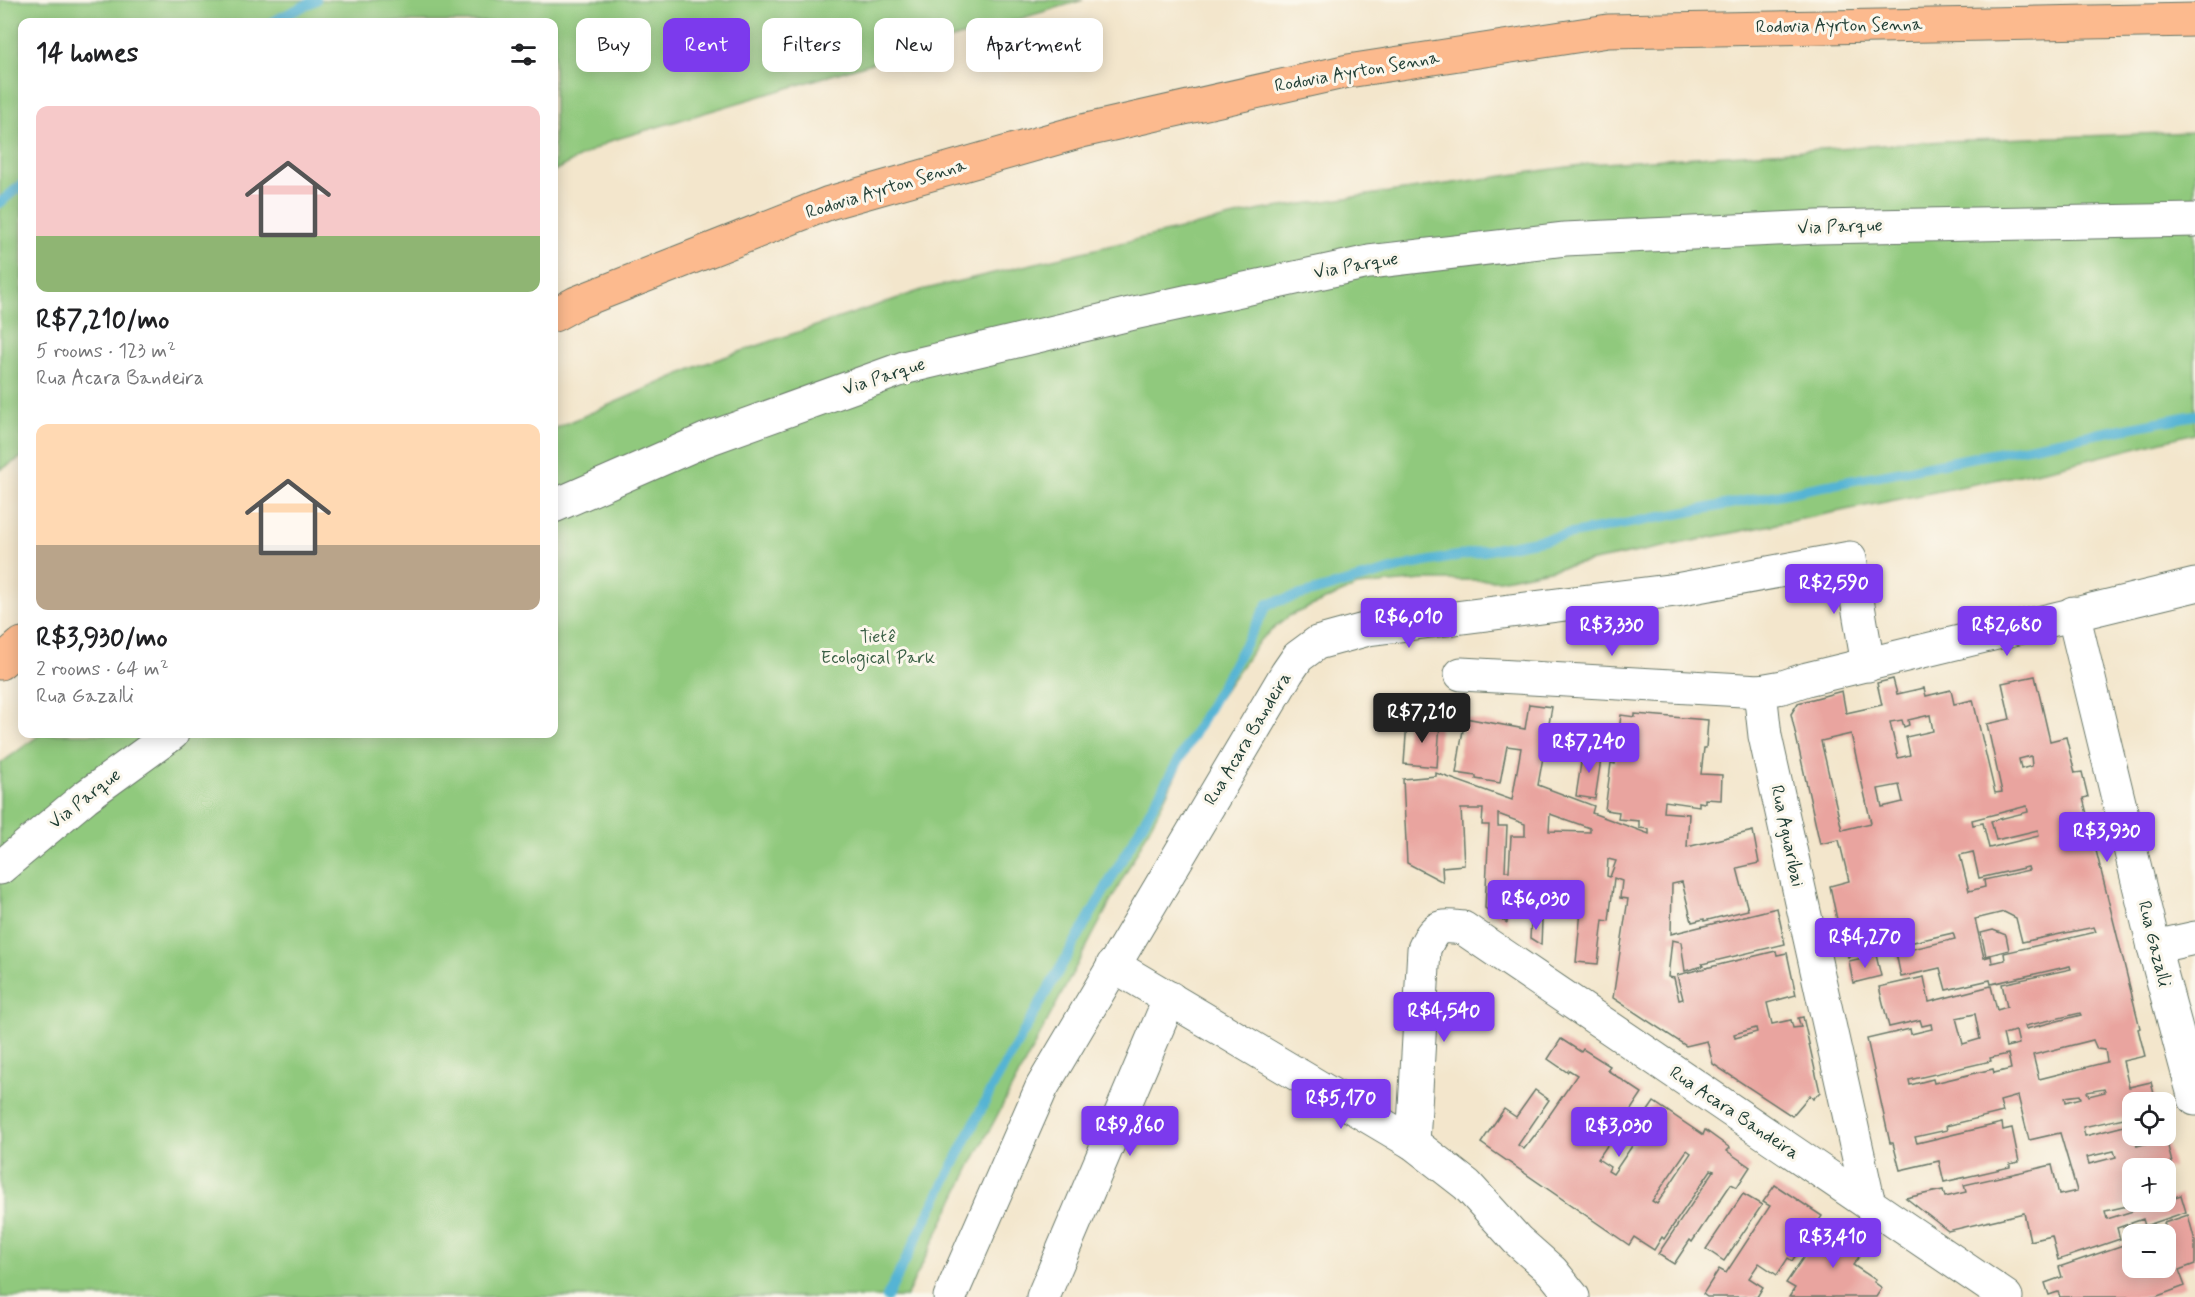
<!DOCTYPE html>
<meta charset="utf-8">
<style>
body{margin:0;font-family:Mynerve,sans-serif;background:#f6f6f6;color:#202124;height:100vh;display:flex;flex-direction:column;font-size:22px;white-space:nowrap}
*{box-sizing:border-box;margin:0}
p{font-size:20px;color:#757577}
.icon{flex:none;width:33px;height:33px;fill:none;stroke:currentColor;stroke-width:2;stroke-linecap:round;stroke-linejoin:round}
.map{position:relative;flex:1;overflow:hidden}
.panel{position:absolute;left:18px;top:18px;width:540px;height:720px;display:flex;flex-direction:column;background:#fff;border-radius:12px;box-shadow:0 3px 15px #0003}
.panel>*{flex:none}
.top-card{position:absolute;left:576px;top:18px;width:570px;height:54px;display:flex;gap:12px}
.controls{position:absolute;left:2122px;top:1092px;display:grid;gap:12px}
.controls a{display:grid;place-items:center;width:54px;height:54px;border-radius:12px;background:#fff;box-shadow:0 3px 15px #0003;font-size:30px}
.price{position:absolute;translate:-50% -51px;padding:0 14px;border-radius:6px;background:#7c3aed;color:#fff;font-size:20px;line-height:39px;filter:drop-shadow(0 2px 3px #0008)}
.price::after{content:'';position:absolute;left:50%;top:36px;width:18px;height:14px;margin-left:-9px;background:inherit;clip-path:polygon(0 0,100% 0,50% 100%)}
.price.on{background:#222;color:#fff}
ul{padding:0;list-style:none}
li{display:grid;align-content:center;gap:12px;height:318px;padding:0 18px}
li span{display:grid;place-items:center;height:186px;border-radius:12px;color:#555}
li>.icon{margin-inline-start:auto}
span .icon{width:108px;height:108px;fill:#fffc;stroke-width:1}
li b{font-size:26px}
h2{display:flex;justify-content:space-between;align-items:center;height:72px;padding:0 18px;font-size:26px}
.tag{padding:0 21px;border-radius:12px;background:#fff;box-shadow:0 3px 15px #0003;font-size:21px;line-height:54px}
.tag.on{background:#7c3aed;color:#fff}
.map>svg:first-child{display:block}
.green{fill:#90c97d;stroke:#588358;stroke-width:1.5}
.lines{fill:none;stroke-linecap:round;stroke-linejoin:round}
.stream{stroke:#55b4d4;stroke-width:10}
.building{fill:#e9a49f;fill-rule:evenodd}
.minor-casing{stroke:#697869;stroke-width:35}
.highway-casing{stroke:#697869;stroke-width:35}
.minor{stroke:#fff;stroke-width:33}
.highway{stroke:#fcba8e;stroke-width:33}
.labels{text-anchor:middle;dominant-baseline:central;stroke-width:6;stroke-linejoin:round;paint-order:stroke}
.street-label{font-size:18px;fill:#1f3d34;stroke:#fbf7ec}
.park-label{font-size:18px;fill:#3b6046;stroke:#fbf7ec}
</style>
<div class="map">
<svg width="2195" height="1297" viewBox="0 0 2195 1297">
<rect width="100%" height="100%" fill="#fbf7ec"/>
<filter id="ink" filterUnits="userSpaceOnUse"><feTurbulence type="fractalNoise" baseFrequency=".0167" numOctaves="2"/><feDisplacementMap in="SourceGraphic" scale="12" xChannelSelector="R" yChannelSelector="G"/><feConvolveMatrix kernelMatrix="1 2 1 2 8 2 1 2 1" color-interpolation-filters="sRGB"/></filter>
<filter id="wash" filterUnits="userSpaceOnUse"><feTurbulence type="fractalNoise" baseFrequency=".008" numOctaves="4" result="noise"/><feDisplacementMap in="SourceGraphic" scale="24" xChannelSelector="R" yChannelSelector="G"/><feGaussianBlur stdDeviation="1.35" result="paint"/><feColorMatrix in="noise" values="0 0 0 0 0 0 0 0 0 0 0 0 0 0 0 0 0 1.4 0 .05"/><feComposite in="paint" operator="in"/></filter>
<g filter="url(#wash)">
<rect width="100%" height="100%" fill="#f3e6cc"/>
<!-- green -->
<g class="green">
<path d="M0 0H1083L610 141 554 171V22H22V457L0 470Z"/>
<path d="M2195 132V433L2054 468 1499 580H1423L1357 586 1289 616 1260 640 1200 725 1157 814 971 1165 906 1297H0V764L41 734H554V429L701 365 922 290 1261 210 1589 164 1945 141Z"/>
</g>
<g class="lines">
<!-- stream -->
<g class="stream">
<path d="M272 22 316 0"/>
<path d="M0 203 22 184"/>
<path d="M887 1297 994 1084 1268 604 1410 565 2195 415"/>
</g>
</g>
<g id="blocks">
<!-- building -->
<g class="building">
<path d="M2035 676 2050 741 2066 737 2075 773 2082 772 2088 797 2083 798 2140 1028 2138 1029 2145 1056 2123 1061 2129 1087 2151 1082 2156 1102H2133V1116L2083 1127 2085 1136 2132 1124 2133 1136H2135L2137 1146 2166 1138 2173 1167 2166 1168H2133V1202H2153L2154 1204 2166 1202V1200L2181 1195 2186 1212 2145 1226 2143 1219 2117 1228 2120 1239 2058 1260 2052 1236 2030 1241 2024 1213 1948 1231 1906 1198 1943 1190 1945 1197 1966 1192 1964 1185 2052 1165 2059 1195 2077 1191 2060 1133 2029 1140 2018 1096 2000 1101 2003 1112 1946 1126 1947 1130 1915 1137 1917 1143 2002 1123 2003 1130 2012 1128 2019 1162 2010 1164V1167L1944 1182 1939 1161 1900 1170 1893 1143H1890L1867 1039 1910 1029 1911 1034 1932 1029 1931 1024 1922 1026 1920 1020 1889 1027 1879 987 1924 977 1929 1002 1991 986 1997 1010 2007 1007 2002 984 2071 969 2070 966 1991 984 1990 980 1946 990 1940 968 1901 977 1896 953 1955 939 1953 933 1848 957 1844 938 1841 939 1830 886 1849 881 1839 840 1820 844 1791 714 1798 703 1842 691 1846 713 1882 705 1877 683 1893 679 1897 694 1924 688 1926 696 1951 690 1954 704 1973 700 1995 793 2002 792 1987 724 2010 719 2002 683ZM1930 715 1933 731 1906 737 1910 755 1898 758 1890 722 1902 720 1904 727 1909 725 1908 720ZM1851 734 1871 823 1842 830 1821 741ZM2031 756 2032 766 2021 769 2019 759ZM1899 785 1903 802 1882 807 1878 789ZM2027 806 2028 812 1991 821 1996 840 2038 830 2039 836 1989 848 1983 823 1973 825 1972 820ZM1973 852 1979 878 2028 867 2029 870 1984 880 1985 887 1969 891 1960 855ZM2004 912 2016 918 2022 942 2094 927 2096 932 2004 953 2005 960 1992 963 1991 956 1984 958 1975 919ZM2080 1013 2081 1015 2026 1029 2025 1026ZM1975 1014 1980 1039 1963 1044 1956 1018ZM2016 1031 2019 1044 2006 1047 2003 1034ZM2093 1040 2097 1049 2105 1050 2107 1062 2039 1079 2033 1055ZM2008 1054 2011 1069 1994 1073 1993 1069 1934 1083 1933 1079 1910 1085 1909 1080 1991 1061 1990 1058ZM2104 1089 2105 1092 2089 1096 2087 1092ZM2080 1095 2081 1098 2066 1102 2065 1097ZM2114 1151 2116 1157 2089 1164 2087 1157ZM2132 1205 2133 1211 2107 1219 2105 1211Z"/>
<path d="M1529 704 1552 707 1538 785 1594 806 1592 813 1649 834V829L1639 828V821L1618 819 1619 812 1605 810 1611 763 1615 764 1621 715 1635 717V714L1708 720 1706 748H1704L1701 774 1722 775 1721 800 1705 799V803L1699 802V806L1665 801 1664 812 1689 814 1687 847 1753 831 1759 863 1737 868 1748 910 1704 921V919L1692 922 1682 882 1672 884 1671 934 1777 908 1785 944 1702 964 1703 966 1685 971 1681 942 1672 940 1668 977 1674 978 1679 1000 1683 999 1677 975 1776 951 1777 955 1787 953 1796 995 1767 1003 1772 1024 1791 1020 1793 1028 1801 1027 1798 1018 1803 1017 1820 1092 1813 1099 1810 1095 1792 1116 1713 1064 1707 1041 1686 1046 1613 998 1628 899 1620 898 1622 881 1614 878 1609 921 1603 920 1598 964 1576 962 1581 911 1508 905 1507 923 1485 908 1489 825H1482L1483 809H1461L1464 865 1442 867 1443 882 1407 863 1403 779 1436 776V773L1512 800 1521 748 1507 746 1500 783 1476 779V776L1456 773 1465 718 1525 729ZM1498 814 1525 824V836H1511L1509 871H1505L1507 826H1498ZM1550 814 1590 828V832L1549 831ZM1608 859 1616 861 1610 877 1607 876ZM1756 1028 1757 1032 1735 1038 1734 1034Z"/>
<path d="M1407 721 1440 723 1437 767 1404 764Z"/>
<path d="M1583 750 1602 753 1595 799 1576 796Z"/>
<path d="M1531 921H1542L1541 945 1530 938Z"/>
<path d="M1993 930 2006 935 2009 950 1986 956 1981 933Z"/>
<path d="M1876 955 1881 976 1853 983 1849 961Z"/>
<path d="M1561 1039 1581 1052 1583 1049 1610 1066 1607 1070 1642 1093 1598 1159 1610 1167 1608 1171 1613 1174 1647 1124 1641 1121 1654 1102 1703 1135 1705 1130 1730 1148 1727 1151 1750 1167 1737 1187 1731 1184 1692 1242 1690 1240 1674 1264 1658 1254 1714 1171 1711 1170 1664 1239 1662 1237 1654 1250 1634 1237 1629 1245 1481 1143 1504 1109 1516 1117 1535 1090 1549 1100 1518 1145 1524 1149 1534 1136H1535L1577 1075 1569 1070 1567 1072 1548 1059ZM1687 1150 1691 1153 1657 1204 1652 1201Z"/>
<path d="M1775 1185 1822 1216 1792 1261 1788 1258 1777 1275 1759 1263 1749 1278 1763 1287 1757 1297H1707L1703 1294 1719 1269 1726 1273 1770 1206 1763 1202Z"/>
<path d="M1743 1194 1762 1205 1724 1261 1706 1249Z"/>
<path d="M2188 1215 2195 1241V1264L2179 1270 2185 1286 2155 1297H2060L2058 1292 2049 1295 2045 1283 2062 1277 2059 1267 2126 1244 2125 1241 2133 1238V1268H2166V1234H2146L2166 1228 2164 1223Z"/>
<path d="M1828 1221 1866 1247 1853 1265 1876 1280 1874 1282 1882 1288 1876 1297H1789L1795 1288 1786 1283Z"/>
</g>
</g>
</g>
<g filter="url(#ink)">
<use href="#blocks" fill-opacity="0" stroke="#697869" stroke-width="1.5"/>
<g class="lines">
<defs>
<g id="minor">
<path d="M554 506 705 440 907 367 1134 313 1369 262 1565 239 1818 227 2195 220"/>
<path d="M2073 613 2154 947 2195 1099"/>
<path d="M1461 674 1760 691"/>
<path d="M0 868 85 797 172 734"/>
<path d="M2154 947 2195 938"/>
<path d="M1113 965 1413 1143 1467 1185 1517 1240 1552 1271 1573 1297"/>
<path d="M1413 1143 1424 949C1435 926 1438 925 1463 928L2006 1297"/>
<path d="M1869 1204 1765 736 1760 691 1783 687 1807 679 2195 585"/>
<path d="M950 1297 1042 1087 1287 673 1298 657 1317 643 1368 629 1676 590 1850 558 1868 665"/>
<path d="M1043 1297 1170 998"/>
</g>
<g id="highway">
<path d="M554 315 576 303 829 203 1082 131 1348 71 1608 31 2195 20"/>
<path d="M0 663 22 644"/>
</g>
</defs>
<!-- minor casing -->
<use href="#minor" class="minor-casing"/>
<!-- highway casing -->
<use href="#highway" class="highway-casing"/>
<!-- minor -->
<use href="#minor" class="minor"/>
<!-- highway -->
<use href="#highway" class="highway"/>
</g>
</g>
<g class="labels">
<!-- street labels -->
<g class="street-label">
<text transform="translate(1839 26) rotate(-1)">Rodovia Ayrton Senna</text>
<text transform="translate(1357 72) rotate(-10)">Rodovia Ayrton Senna</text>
<text transform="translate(886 189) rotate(-17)">Rodovia Ayrton Senna</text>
<text transform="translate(1840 227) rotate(-2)">Via Parque</text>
<text transform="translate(1356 266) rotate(-10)">Via Parque</text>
<text transform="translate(884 377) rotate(-18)">Via Parque</text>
<text transform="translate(1248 739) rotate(-59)">Rua Acara Bandeira</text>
<text transform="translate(85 799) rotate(-38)">Via Parque</text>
<text transform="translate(1787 836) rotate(78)">Rua Aguaribai</text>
<text transform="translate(2154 944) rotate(76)">Rua Gazalli</text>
<text transform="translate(1734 1113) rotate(34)">Rua Acara Bandeira</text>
</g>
<!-- park labels -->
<g class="park-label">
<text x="878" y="637">Tietê<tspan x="878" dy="21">Ecological Park</tspan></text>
</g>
</g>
</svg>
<div class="controls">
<a><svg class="icon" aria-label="locate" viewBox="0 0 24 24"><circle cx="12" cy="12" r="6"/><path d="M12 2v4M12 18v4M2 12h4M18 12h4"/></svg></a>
<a>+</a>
<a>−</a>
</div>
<b class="price" style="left:1834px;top:615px">R$2,590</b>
<b class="price" style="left:1409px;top:649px">R$6,010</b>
<b class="price" style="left:1612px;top:657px">R$3,330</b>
<b class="price" style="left:2007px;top:657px">R$2,680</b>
<b class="price on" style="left:1422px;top:744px">R$7,210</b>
<b class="price" style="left:1589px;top:774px">R$7,240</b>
<b class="price" style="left:2107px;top:863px">R$3,930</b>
<b class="price" style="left:1536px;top:931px">R$6,030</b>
<b class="price" style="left:1865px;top:969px">R$4,270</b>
<b class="price" style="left:1444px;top:1043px">R$4,540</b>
<b class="price" style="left:1341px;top:1130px">R$5,170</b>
<b class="price" style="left:1130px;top:1157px">R$9,860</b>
<b class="price" style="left:1619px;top:1158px">R$3,030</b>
<b class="price" style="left:1833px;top:1269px">R$3,410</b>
<div class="top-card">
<a class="tag">Buy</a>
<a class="tag on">Rent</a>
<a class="tag">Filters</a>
<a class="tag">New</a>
<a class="tag">Apartment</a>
</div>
<section class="panel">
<h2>14 homes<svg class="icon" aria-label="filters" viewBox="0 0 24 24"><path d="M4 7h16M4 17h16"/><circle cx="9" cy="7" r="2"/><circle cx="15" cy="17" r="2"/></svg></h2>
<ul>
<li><span style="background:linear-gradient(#f6c9c9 70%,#8fb573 0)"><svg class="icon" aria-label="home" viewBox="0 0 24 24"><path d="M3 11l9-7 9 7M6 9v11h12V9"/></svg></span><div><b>R$7,210/mo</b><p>5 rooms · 123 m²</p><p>Rua Acara Bandeira</p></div></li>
<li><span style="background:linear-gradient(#ffd9b3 65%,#b9a48a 0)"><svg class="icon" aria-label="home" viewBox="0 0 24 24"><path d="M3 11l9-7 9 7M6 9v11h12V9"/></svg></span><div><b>R$3,930/mo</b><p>2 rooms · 64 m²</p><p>Rua Gazalli</p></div></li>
</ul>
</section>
</div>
